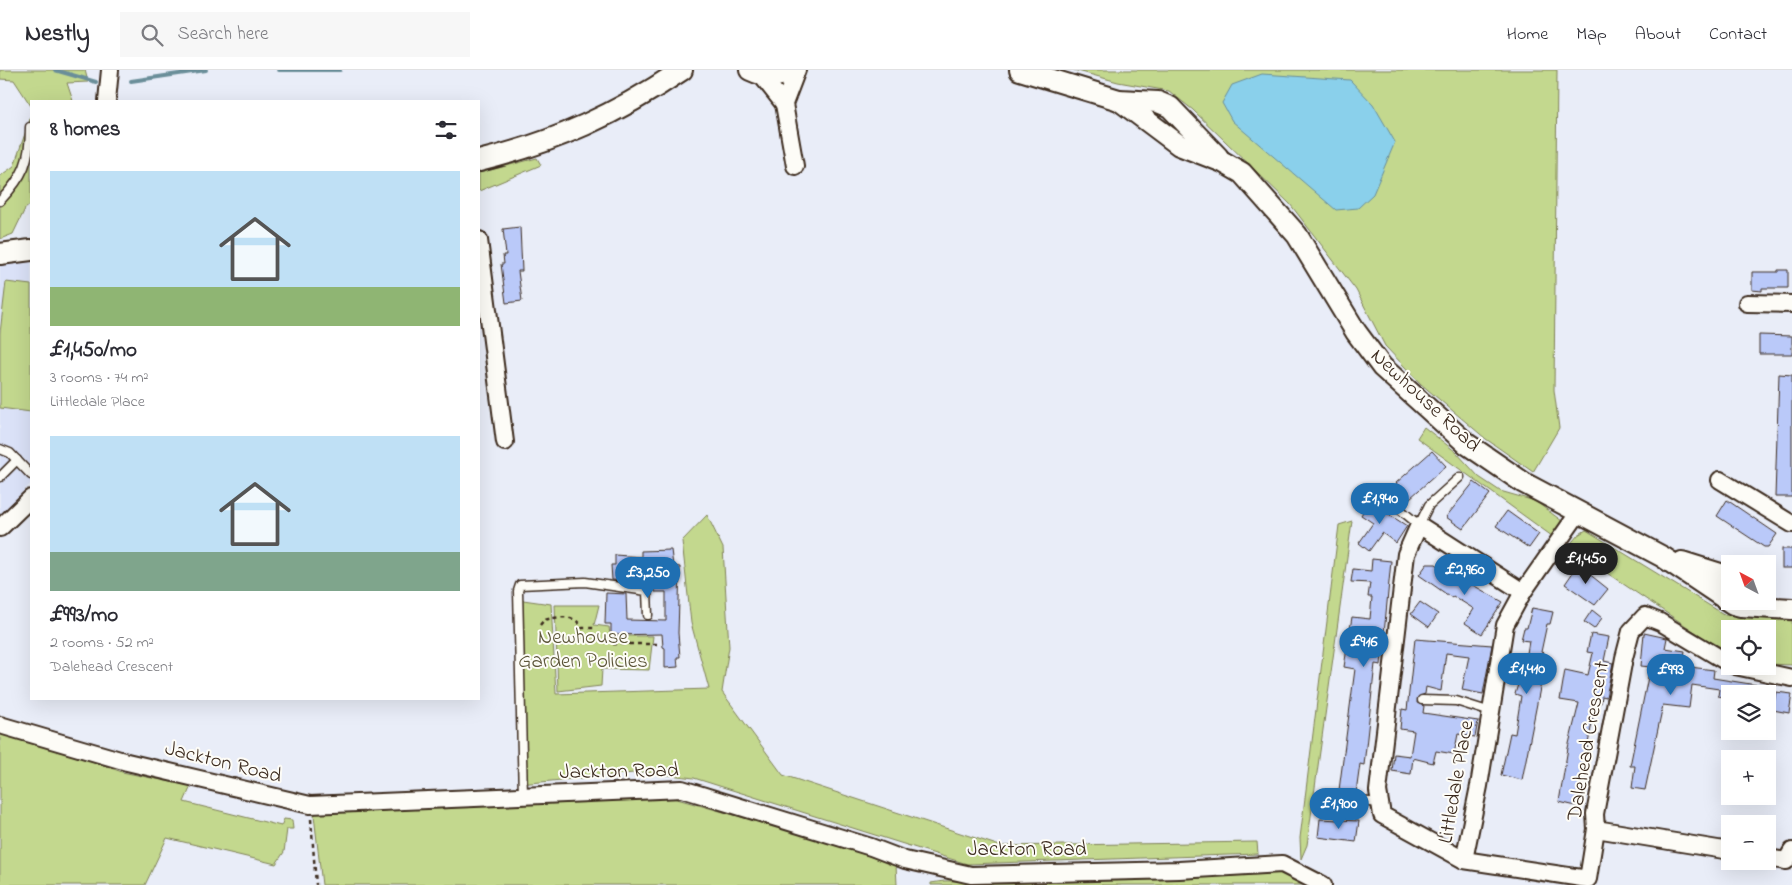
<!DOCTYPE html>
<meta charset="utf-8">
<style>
body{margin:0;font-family:"Indie Flower",sans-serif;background:#f7f7f7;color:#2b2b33;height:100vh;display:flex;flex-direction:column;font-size:19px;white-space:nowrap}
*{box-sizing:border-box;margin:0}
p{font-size:16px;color:#7c7c81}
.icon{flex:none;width:28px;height:28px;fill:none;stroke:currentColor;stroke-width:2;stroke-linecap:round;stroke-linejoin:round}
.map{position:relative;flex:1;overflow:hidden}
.sheet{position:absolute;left:30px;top:30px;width:450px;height:600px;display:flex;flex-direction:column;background:#fff;border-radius:0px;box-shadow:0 5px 20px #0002}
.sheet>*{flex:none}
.needle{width:32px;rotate:319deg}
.tools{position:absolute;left:1721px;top:485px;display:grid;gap:10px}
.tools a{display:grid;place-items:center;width:55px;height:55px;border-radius:0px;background:#fff;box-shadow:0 5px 20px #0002;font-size:25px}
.price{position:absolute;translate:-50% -42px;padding:0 11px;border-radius:18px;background:#1f6fb2;color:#fff;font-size:16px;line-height:32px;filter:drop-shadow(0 1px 2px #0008)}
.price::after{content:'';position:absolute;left:50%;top:30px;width:15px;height:11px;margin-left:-8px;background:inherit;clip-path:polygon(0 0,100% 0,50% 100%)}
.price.current{background:#222;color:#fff}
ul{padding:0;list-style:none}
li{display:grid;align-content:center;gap:10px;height:265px;padding:0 20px}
li span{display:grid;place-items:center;height:155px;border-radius:0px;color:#555}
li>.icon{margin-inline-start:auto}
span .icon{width:90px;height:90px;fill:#fffc;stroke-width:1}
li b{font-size:21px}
h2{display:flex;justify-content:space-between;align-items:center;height:60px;padding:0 20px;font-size:21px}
header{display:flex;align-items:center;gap:30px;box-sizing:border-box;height:70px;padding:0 25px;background:#fff;border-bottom:1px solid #e1e1e2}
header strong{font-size:24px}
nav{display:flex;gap:28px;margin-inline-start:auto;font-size:18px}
.search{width:350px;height:45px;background:#f7f7f7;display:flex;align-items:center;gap:12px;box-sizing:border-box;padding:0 18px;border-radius:0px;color:#7c7c81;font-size:19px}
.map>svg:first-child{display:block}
.built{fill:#dbe2f8}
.green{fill:#c3d88e;stroke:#7f8156}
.water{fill:#8ad0eb;stroke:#6a8e99}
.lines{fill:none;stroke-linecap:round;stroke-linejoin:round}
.stream{stroke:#6a8e99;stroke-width:4}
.building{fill:#bac9f9;stroke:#3b2a1e}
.service-casing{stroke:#3b2a1e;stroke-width:11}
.minor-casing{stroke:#3b2a1e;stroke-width:20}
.tertiary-casing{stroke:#3b2a1e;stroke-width:24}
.path{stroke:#3b2a1e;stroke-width:2.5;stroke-dasharray:4 4;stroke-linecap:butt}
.service{stroke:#fdfcf7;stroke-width:8}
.minor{stroke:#fdfcf7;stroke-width:16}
.tertiary{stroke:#fdfcf7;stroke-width:20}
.labels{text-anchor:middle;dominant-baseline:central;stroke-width:4;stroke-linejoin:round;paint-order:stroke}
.street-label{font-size:21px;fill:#3b2a1e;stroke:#fdfcf7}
.park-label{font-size:21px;fill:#5d563a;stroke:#fdfcf7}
</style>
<header>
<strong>Nestly</strong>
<div class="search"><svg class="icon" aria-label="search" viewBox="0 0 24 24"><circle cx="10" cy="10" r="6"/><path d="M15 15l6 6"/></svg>Search here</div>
<nav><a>Home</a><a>Map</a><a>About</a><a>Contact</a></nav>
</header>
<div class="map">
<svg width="1792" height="815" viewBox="0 0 1792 815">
<rect width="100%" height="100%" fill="#e9edf8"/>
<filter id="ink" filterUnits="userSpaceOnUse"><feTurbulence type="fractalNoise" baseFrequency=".02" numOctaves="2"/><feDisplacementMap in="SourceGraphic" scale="10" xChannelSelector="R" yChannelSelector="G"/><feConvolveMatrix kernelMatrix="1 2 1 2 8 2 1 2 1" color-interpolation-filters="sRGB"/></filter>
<g filter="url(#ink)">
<!-- built -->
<path class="built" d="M31 192V413L0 445V194Z"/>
<!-- green -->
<g class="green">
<path d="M0 0H85L88 12 67 13 73 31H31V36L14 10 0 9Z"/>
<path d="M1074 0H1557L1554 320 1559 358 1533 402 1486 369 1421 314 1385 276 1356 220 1290 134 1193 40 1169 21 1118 12Z"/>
<path d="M31 46V134L25 139 13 164 0 169V106L14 96Z"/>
<path d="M537 88 541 95 479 121V103Z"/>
<path d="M6 212 31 215V342L0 338V263Z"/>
<path d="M1424 357 1456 382 1479 407 1500 421 1535 431 1566 454 1556 469 1417 368Z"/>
<path d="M707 445 723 478 729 577 722 622 783 705 1000 776 1257 772 1258 784 967 794 694 708 644 702 520 714 514 541 523 530 551 534 556 624 709 619 691 553 682 471Z"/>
<path d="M1352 451 1307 775 1301 789 1300 768 1339 455Z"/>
<path d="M1586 460 1725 545 1792 551V595L1768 594V559H1730V582L1704 568 1568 477 1578 465Z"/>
<path d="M555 535H599L594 555 609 557 610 566H653L649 600 602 599 601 616 558 621Z"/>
<path d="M0 658 122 702 191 716 184 732 281 756 284 749 292 750 293 759H287L284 782 276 794 167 768 145 815H0Z"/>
<path d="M659 724 806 765 896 795 897 815H322L314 745 320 740Z"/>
<path d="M1280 800 1309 815H931V813L944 811 1058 810Z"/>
</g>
<!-- water -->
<path class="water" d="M1262 4 1350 10 1373 34 1395 72 1373 124 1358 138 1336 140 1232 51 1222 33 1232 15Z"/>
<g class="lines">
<!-- stream -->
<g class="stream">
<path d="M55 0 96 12"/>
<path d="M279 0H340"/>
<path d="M131 11 206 0"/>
</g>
</g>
<!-- building -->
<g class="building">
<path d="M520 157 522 201H518L522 231 506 233 501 194H504L503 185H506L503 159Z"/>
<path d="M1778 200H1788V218H1762V221L1752 220V202H1778Z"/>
<path d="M1759 265 1792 266V284H1759Z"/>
<path d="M1779 304 1792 305V427H1775Z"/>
<path d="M1432 381 1446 396 1410 428 1396 413Z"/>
<path d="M1474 412 1490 424 1463 459 1446 447Z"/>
<path d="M1372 428 1387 438 1385 442 1407 456 1396 473 1382 463 1369 481 1359 473 1373 453 1361 445Z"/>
<path d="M1727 430 1777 464 1768 477H1764L1717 446Z"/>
<path d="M1507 441 1539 464 1529 478 1496 456Z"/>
<rect x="1782" y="479" width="10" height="19"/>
<path d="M671 480 673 496 680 497 678 563 680 587H677L678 597 665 598V578L663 577 662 564 611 565V554H605L606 523 626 524 627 550 666 551V522H655V513L612 510 611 495H615V485L641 487V481Z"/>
<path d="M1372 489 1391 491 1381 595 1375 594 1364 695 1360 694 1356 723 1339 720 1355 599 1344 597 1352 547 1370 549 1372 527H1368L1370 513 1351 512 1353 499 1371 501Z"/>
<path d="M1427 494H1436L1468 517 1471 514 1503 532 1482 564 1465 553 1474 539 1453 526 1452 528 1419 505Z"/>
<path d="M1578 495 1608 519 1595 535 1565 514Z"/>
<path d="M1420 532 1438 544 1429 557 1411 544Z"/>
<path d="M1532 538 1553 542 1550 554H1547L1541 582 1544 583 1539 612 1541 613 1522 710 1501 705 1510 663 1515 664 1521 626 1515 624 1520 608H1523L1529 571 1521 570 1524 558H1527Z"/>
<path d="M1592 540 1602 548 1594 559 1584 552Z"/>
<path d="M1644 563 1667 568 1665 578 1685 581 1682 596 1714 600 1713 608 1769 617 1768 624H1730V628L1718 626 1719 619 1692 615 1689 638 1663 635 1645 720 1632 718 1635 696H1630L1650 597 1641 596Z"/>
<path d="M1591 564 1609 567 1604 591 1613 593 1606 627 1602 626 1601 633 1596 632 1576 736 1559 732 1568 678 1579 633 1560 630 1565 600 1588 605 1593 583 1587 582Z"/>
<path d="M1415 569 1492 575 1483 624 1462 620 1469 586 1446 583 1441 621 1426 617 1425 624 1418 627 1417 633 1424 636 1423 643 1478 651 1475 667 1458 664 1454 684 1436 681 1433 693 1413 688 1411 704 1392 701 1394 684 1410 686 1414 661 1400 659 1402 639 1407 640Z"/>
<path d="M1776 622 1792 624 1789 643 1773 640Z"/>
<path d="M1320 749 1359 751 1356 772 1318 767Z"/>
</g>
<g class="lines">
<defs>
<g id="service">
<path d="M0 131C24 106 30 91 30 57"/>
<path d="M0 379 10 383 31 405"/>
<path d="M0 407 17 390"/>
<path d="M1385 427 1419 455 1429 435 1460 407"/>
<path d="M1422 630 1456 631 1491 642"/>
<path d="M523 726 518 521 520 515 585 512 647 521 648 545"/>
<path d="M1328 728 1380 733"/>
</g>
<g id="minor">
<path d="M761 5 784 34"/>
<path d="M107 31 110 0"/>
<path d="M795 96 784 34 797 0"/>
<path d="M479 170 505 372"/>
<path d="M1747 233 1792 234"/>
<path d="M1720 410 1792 454"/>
<path d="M0 458 31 428"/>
<path d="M1523 522 1419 455 1406 484 1378 721 1382 745 1464 790 1588 809 1596 759 1595 744 1624 588 1631 561 1645 546 1660 552 1730 594"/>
<path d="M1735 596 1792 608"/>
<path d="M0 655 127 692 310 735 682 719 871 777 905 790 971 805 1179 800 1282 794 1323 815"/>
<path d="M1596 759 1730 781"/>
<path d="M1768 788 1786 791 1792 781"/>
<path d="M1464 790 1479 716 1505 555 1523 522 1579 442"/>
</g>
<g id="tertiary">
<path d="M750 0C765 7 778 9 794 0"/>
<path d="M1020 0 1119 30 1158 32 1170 37 1218 87"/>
<path d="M1119 30 1179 75 1223 92 1242 103 1297 165 1356 262 1382 297 1467 374 1524 413 1663 487 1733 534 1741 536 1792 539"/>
<path d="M479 91C556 72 617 44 682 0"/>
<path d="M0 184 31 180"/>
<path d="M1682 492 1730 507"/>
</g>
</defs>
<!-- service casing -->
<use href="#service" class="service-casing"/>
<!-- minor casing -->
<use href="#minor" class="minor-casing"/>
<!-- tertiary casing -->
<use href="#tertiary" class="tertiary-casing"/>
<!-- path -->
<g class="path">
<path d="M540 555 544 550C557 547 575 543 582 558H596"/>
<path d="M613 574H661"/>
<path d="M311 749 316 815"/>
</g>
<!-- service -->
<use href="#service" class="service"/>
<!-- minor -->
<use href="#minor" class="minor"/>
<!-- tertiary -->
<use href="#tertiary" class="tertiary"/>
</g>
</g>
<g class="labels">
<!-- street labels -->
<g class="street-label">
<text transform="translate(1425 331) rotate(43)">Newhouse Road</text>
<text transform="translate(1589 671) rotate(-80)">Dalehead Crescent</text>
<text transform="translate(223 693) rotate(14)">Jackton Road</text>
<text transform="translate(619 702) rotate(-1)">Jackton Road</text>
<text transform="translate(1457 712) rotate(-80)">Littledale Place</text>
<text x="1027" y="780">Jackton Road</text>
</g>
<!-- park labels -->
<g class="park-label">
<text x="583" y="568">Newhouse<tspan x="583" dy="24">Garden Policies</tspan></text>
</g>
</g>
</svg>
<div class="tools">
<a><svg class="needle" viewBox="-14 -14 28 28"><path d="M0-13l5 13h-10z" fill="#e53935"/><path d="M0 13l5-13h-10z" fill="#7c7c81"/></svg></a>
<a><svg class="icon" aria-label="locate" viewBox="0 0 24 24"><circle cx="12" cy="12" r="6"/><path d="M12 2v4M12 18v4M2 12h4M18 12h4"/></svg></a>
<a><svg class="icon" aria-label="layers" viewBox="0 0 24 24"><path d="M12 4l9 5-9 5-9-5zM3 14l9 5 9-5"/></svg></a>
<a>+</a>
<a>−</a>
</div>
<b class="price" style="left:1380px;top:455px">£1,940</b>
<b class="price current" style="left:1586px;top:515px">£1,450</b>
<b class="price" style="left:1465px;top:526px">£2,960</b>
<b class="price" style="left:648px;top:529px">£3,250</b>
<b class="price" style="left:1364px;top:598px">£916</b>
<b class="price" style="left:1527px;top:625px">£1,410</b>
<b class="price" style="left:1671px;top:626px">£993</b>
<b class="price" style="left:1339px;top:760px">£1,900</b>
<section class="sheet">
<h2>8 homes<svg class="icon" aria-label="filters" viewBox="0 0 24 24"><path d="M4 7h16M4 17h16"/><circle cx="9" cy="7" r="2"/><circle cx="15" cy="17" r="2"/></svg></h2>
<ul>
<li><span style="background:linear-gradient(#bfe0f5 75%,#8fb573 0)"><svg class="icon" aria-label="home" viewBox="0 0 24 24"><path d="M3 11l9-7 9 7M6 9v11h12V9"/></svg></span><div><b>£1,450/mo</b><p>3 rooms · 74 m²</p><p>Littledale Place</p></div></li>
<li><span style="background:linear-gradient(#bfe0f5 75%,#7fa58c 0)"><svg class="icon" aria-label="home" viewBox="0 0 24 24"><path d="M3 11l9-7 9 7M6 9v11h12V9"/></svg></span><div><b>£993/mo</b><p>2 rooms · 52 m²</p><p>Dalehead Crescent</p></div></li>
</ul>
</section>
</div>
